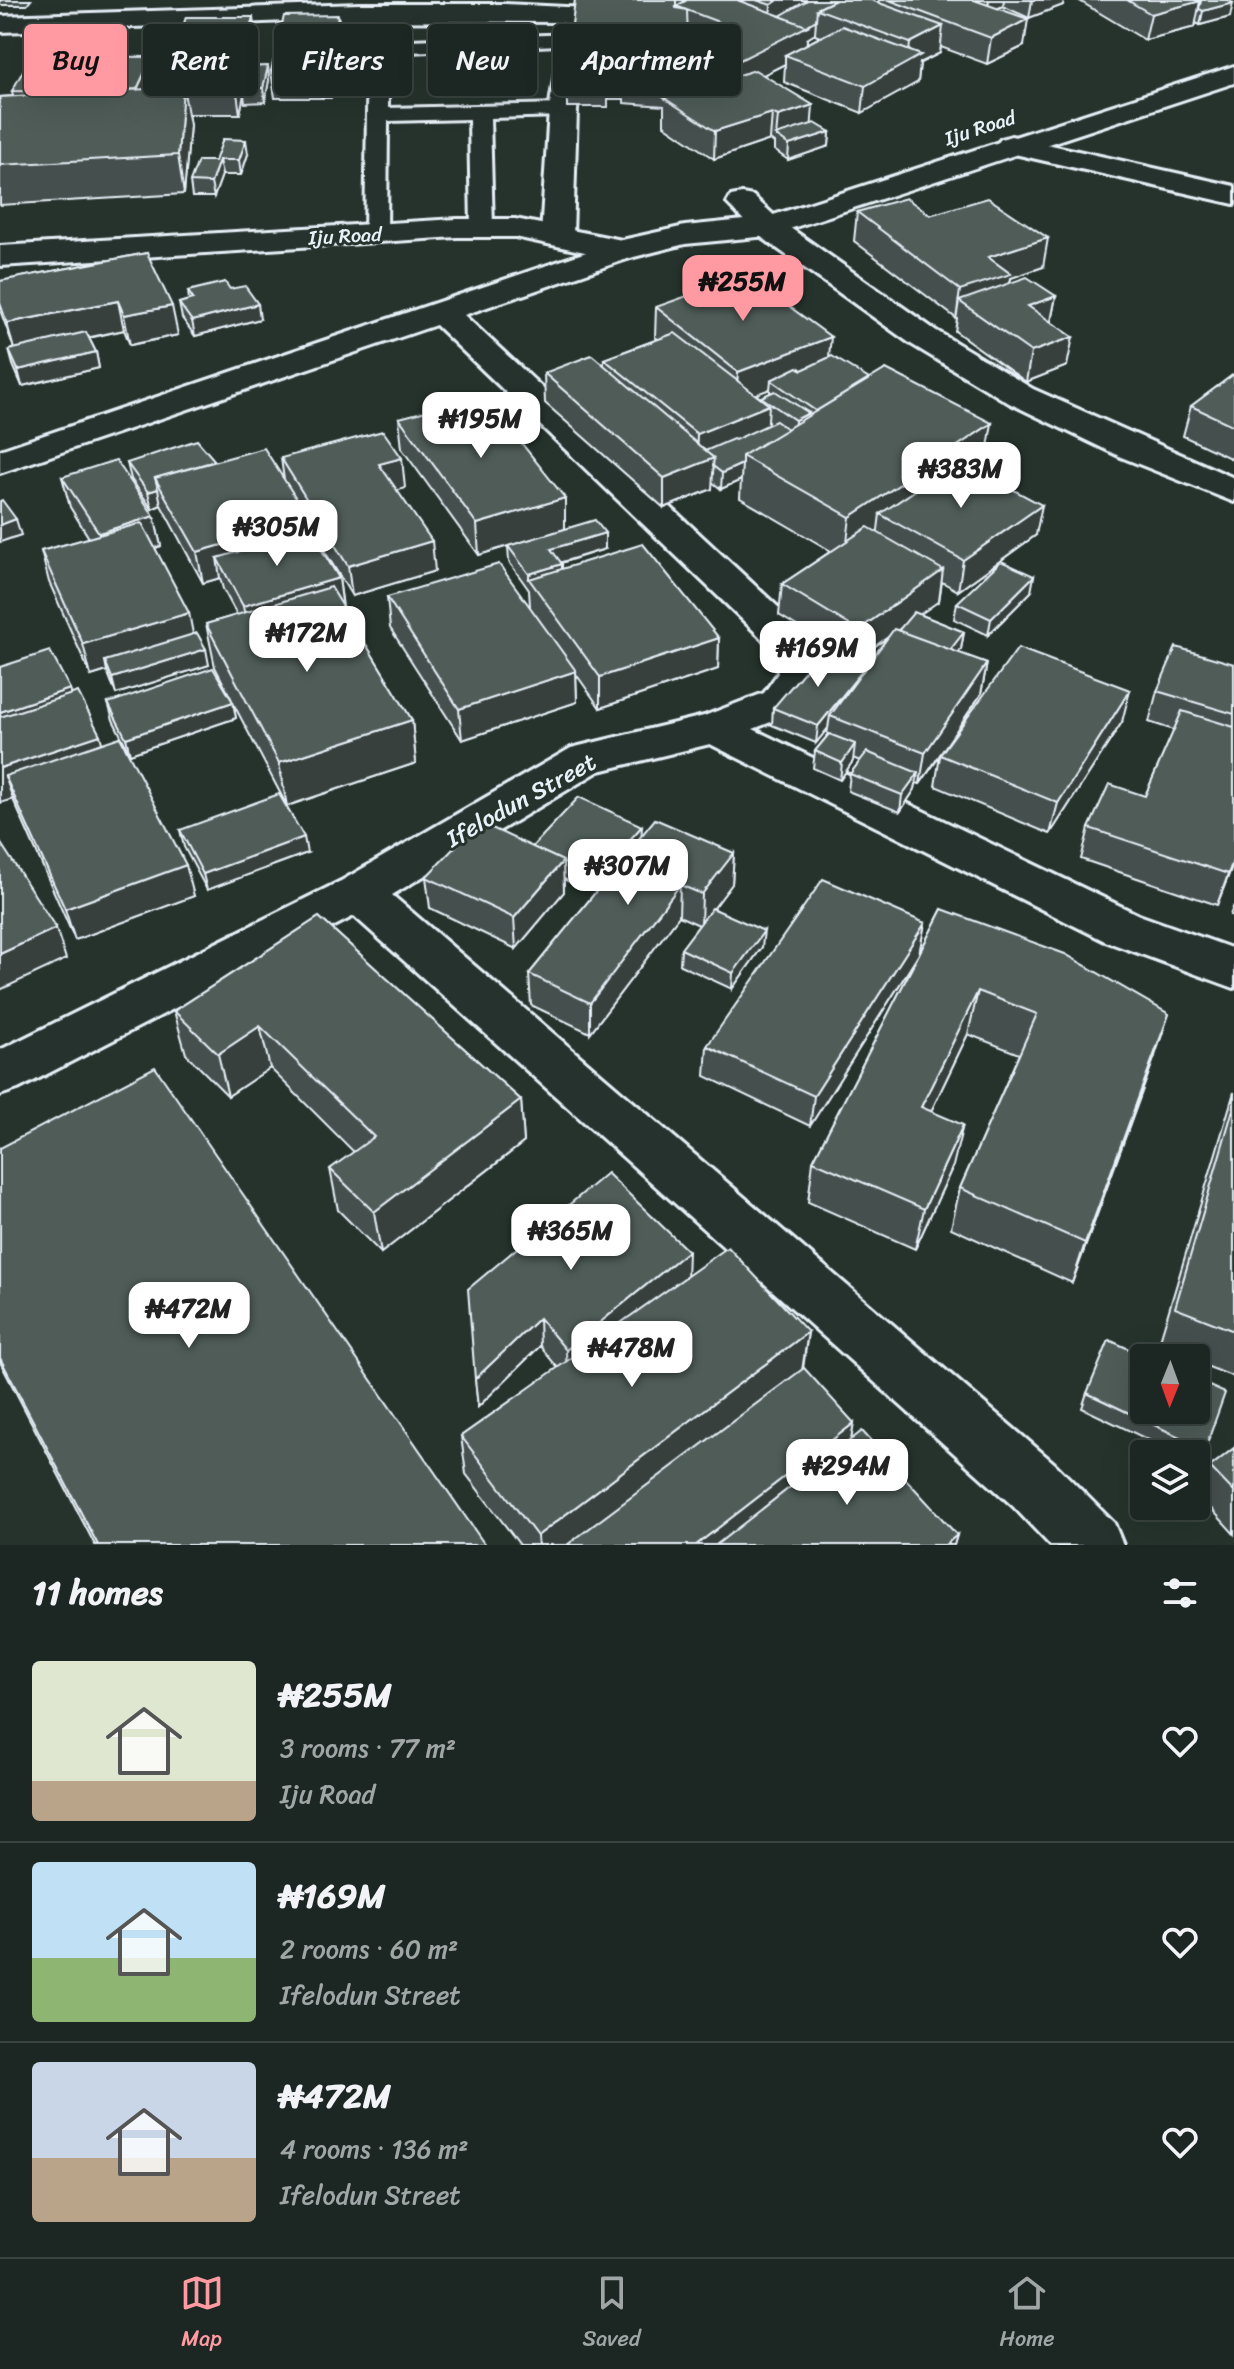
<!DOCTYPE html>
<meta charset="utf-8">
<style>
body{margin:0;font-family:Sriracha,sans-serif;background:#252e2a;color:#f1f3f6;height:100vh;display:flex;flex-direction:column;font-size:30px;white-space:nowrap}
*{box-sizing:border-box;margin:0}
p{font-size:26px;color:#a0a5a5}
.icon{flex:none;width:44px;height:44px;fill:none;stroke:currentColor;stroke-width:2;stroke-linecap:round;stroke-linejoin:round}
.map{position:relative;height:1545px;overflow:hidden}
.sheet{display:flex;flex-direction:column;background:#1c2622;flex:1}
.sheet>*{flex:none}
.top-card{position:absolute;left:24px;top:24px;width:800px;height:72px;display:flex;gap:16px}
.needle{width:52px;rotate:181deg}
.tools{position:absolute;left:1130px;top:1344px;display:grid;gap:16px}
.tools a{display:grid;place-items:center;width:80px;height:80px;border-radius:8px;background:#1c2622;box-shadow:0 8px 32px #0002,0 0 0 2px #3a4340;font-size:40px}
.price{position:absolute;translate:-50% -68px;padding:0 18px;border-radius:16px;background:#fff;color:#222;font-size:26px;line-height:52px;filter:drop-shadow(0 2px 4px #0008)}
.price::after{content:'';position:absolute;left:50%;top:48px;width:24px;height:18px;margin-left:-12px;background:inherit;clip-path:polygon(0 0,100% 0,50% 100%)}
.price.selected{background:#ff9aa2;color:#111}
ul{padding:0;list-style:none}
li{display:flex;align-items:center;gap:24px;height:200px;padding:0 32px}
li+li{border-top:2px solid #3a4340}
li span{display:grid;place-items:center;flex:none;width:224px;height:160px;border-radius:8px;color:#555}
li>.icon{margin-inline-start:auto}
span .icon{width:96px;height:96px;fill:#fffc;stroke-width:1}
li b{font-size:34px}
h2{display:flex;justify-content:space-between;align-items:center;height:96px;padding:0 32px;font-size:34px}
.chip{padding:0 28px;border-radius:8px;background:#1c2622;box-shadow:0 8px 32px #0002,0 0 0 2px #3a4340;font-size:28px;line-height:72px}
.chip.selected{background:#ff9aa2;color:#111}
.dock{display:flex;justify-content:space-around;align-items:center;height:112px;border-top:2px solid #3a4340;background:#1c2622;font-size:22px;color:#a0a5a5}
.dock a{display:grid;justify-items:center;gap:4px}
.dock .selected{color:#ff9aa2}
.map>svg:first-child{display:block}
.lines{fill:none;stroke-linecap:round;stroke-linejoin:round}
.lane-casing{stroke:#e8f1f8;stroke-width:6}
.street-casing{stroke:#e8f1f8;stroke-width:6}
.secondary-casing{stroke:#e8f1f8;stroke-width:6}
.lane{fill:#26332d;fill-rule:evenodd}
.street{fill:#26332d;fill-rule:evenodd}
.secondary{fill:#26332d;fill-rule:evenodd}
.wall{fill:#454f4d;stroke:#e8f1f8;stroke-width:2;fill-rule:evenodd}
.shaded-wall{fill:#38403e;stroke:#e8f1f8;stroke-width:2}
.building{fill:#505c59;stroke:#e8f1f8;stroke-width:2}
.labels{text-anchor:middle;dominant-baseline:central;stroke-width:6;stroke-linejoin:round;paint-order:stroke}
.far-street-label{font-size:20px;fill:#e8f1f8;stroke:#26332d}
.street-label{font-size:24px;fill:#e8f1f8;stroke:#26332d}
</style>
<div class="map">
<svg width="1234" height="1545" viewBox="0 0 1234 1545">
<rect width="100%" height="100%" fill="#26332d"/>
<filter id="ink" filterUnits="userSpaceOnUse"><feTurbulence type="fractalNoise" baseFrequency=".0125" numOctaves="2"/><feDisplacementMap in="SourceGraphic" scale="16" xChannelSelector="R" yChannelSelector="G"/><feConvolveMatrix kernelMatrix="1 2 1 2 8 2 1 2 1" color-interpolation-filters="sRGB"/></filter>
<g filter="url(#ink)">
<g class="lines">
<defs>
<path id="lane" d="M573 34 583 40 580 44 388 53V108L563 104 573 110 563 116 490 118 493 228 490 233H474L471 228 469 119 388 121 387 235 384 240H368L365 235 368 51 375 43 382 41Z"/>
<g id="street">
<path d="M360 4H505L586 8 590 14 586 20 588 23 577 110 573 235 568 242 557 244 546 242 541 235 549 110 563 22 288 21 0 32V16Z"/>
<path d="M1011 136 1234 186V204L1001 151 996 145 1001 139Z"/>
<path d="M742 194 753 196 779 220 935 330 1033 389 1234 478V502L1121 457 1009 403 911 344 757 234 727 203 731 196Z"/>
<path d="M622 240 633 243 638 250 633 257 464 315 807 634 813 644 820 674 794 713 753 729 1139 915 1234 949V988L1105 941 710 744 599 771 392 895 1055 1464 1114 1523 1123 1545H1050L1013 1506 354 916 18 1089 0 1095V1050L341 881 571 748 704 716 764 693 778 673 773 649 436 325 0 473V450Z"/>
</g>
<path id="secondary" d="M1234 66V83L768 236 685 244 622 260 515 237H457L0 266V246L457 219H515L622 240 685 226 764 218Z"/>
</defs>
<!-- lane casing -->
<use href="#lane" class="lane-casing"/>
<!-- street casing -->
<use href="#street" class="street-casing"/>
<!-- secondary casing -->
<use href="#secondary" class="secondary-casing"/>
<!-- lane -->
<use href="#lane" class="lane"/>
<!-- street -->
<use href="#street" class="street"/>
<!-- secondary -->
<use href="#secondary" class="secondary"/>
</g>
<!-- wall -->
<g class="wall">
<path d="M0 0H31L27 5H0Z"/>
<path d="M575 0H871L878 3 879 0H1064L1063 5 1029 18 1003 6 998 8 1024 46 987 64 941 47 940 53 920 63 918 82 862 113 784 82 785 64 763 75 811 124 830 132 829 146 788 160 774 150V143L770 140 714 159 664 125V106L624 103V99H608V107H567V70ZM815 34V35L820 37 807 44V39ZM688 37 701 42 693 46 692 73 715 82 689 90Z"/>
<path d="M1078 0H1228L1230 17 1200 25 1196 23 1195 27 1145 40Z"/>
<path d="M338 15 341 42 331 98H275L271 71Z"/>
<path d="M256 43 251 67 268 66 269 80 265 102 245 103 244 94 240 114H188L190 125 184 194 0 205V97L13 96 12 91 156 84 155 89 164 88Z"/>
<path d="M248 154 241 175H222L214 197H192L190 182 215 161Z"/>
<path d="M857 212 930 215 1043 267 1011 278 1010 283 1056 296 1051 322 1067 366 1026 382 955 331 957 319 854 241Z"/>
<path d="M147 253 178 335 130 345 124 330 89 338 96 352 99 368 22 386 13 365 9 350 14 348 0 310V281Z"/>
<path d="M230 289 260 319 195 336 182 318 179 303 189 300 188 291Z"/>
<path d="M656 307 829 358 985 465 977 470 1036 535 958 591 942 582 939 601 919 614 964 632 961 649 958 653 987 663 981 694 947 745 1122 722 1050 834 935 786 940 756 920 784 916 783 915 789 900 812 848 791 850 774 860 761 853 758V761L840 780 813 768 815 751 827 736 828 728 816 743 772 725 773 708 863 670 888 637 854 661 779 615 782 584 831 551 740 498 741 480 721 489 712 482V489L664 508 545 403 544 373 604 366V359L658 339 655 337ZM770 389V393L761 398 755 394Z"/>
<path d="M1234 374V460L1183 436 1191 406Z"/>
<path d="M399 418 565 498V529L605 549 561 563 562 569 719 638 718 669 600 708 576 674 577 702 462 740 390 628 387 597 530 606 529 590 509 562 508 546 479 555 402 449Z"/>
<path d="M281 458 405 488 397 490 435 571 352 596 311 529 312 534 339 578 343 607 412 720 416 763 287 806 233 703 236 718 130 754 113 720 108 703 231 698 215 667 206 624 237 615 223 589 220 578 203 583 161 505 152 509 131 479 127 463 215 461 284 480Z"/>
<path d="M62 477 154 516 161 546 155 548 193 635 209 665 116 694 107 671 91 676 49 582 41 551 89 538 70 507Z"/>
<path d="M1031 592 988 635 954 619 957 603Z"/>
<path d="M1234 664V861L1217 905 1081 859 1089 828 1145 796 1174 730 1149 722 1157 691Z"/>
<path d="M0 667 70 689 71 694 194 896 75 940 13 799 0 803Z"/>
<path d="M180 830 307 853 207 890 184 847Z"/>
<path d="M641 836 734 853 732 884 714 908 762 947 732 989 680 965 681 949 699 925 679 916 590 1033 531 1005 529 974 609 876 590 868 575 885 564 879V892L516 949 430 908 426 877 532 847Z"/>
<path d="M1234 905V916L1230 915Z"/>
<path d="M942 909 1155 1056 1072 1283 951 1228 960 1188 1019 1054 968 1034 931 1111 953 1166 915 1249 808 1202 813 1161Z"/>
<path d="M319 917 521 1100 524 1142 381 1253 338 1210 330 1169 354 1152 270 1068 228 1096 186 1054 174 1011Z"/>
<path d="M925 923 919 954 810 1126 705 1076 707 1046Z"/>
<path d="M1234 1092V1377L1196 1362V1358H1186L1158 1347Z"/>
<path d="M0 1148 485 1545H95L0 1362Z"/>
<path d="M607 1173 687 1276 808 1332 803 1369 854 1423 851 1440 957 1535 954 1545H520L466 1474 461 1436 558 1368 540 1346 478 1407 475 1379Z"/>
<path d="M1087 1393 1205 1449 1198 1464 1196 1463V1454H1178L1082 1408Z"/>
<path d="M1234 1448V1534L1197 1493 1210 1467Z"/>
</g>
<!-- shaded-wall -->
<g class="shaded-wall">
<path d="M778 0H812L769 31 771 5Z"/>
<path d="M989 0H1004L1003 6 987 13Z"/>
<path d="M1032 0H1064L1063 5 1029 18Z"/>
<path d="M1200 1 1195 27 1145 40 1151 14Z"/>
<path d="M1233 3 1230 17 1200 25 1203 11Z"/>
<path d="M338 15 341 42 331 98 328 71Z"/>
<path d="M253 17 256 43 246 88H243L244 94 240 114 236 86Z"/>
<path d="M1028 19 1024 46 987 64 991 38Z"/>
<path d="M816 20 815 34 807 39 806 53 785 55V64L735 89 736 62Z"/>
<path d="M943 26 940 53 920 63 918 82 862 113 865 86 908 62 910 43Z"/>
<path d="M152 57 156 84 141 119 136 92Z"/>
<path d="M268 66 269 80 265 102 263 88Z"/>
<path d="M183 87 190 125 184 194 178 155Z"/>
<path d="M813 105 811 133 776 137 778 116Z"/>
<path d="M772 113 770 140 714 159 715 131Z"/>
<path d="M830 132 829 146 788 160 789 145Z"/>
<path d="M246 140 248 154 241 175 239 160Z"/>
<path d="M219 160 222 175 214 197 211 183Z"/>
<path d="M1048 238 1043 267 1011 278 1006 303 959 301 956 320 960 290 988 257Z"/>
<path d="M1056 296 1050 326 1028 306Z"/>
<path d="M118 301 124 330 15 353 7 323Z"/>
<path d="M258 304 260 319 195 336 192 321Z"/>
<path d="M172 306 178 335 130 345 124 315Z"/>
<path d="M831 337 828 366 771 380 770 389 736 402 738 372Z"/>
<path d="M1073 337 1067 366 1026 382 1031 352Z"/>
<path d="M96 352 99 368 22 386 18 370Z"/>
<path d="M769 405 767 435 696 464 697 434Z"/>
<path d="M809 413 807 429 794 436 795 420Z"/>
<path d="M992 423 985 465 897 524 880 514 877 538 845 559 850 517Z"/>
<path d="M402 458 405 488 383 495 379 464Z"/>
<path d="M714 458 712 489 664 508V478Z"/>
<path d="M742 464 741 480 721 489 722 473Z"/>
<path d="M158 489 161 505 152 509 148 492Z"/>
<path d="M565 498V529L479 555 477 524Z"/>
<path d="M1042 505 1036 535 958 591 963 560Z"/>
<path d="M154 516 161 546 106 564 99 533Z"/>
<path d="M16 519 21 535 0 542V525Z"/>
<path d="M310 520 314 551 217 558 220 578 203 583 197 552Z"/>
<path d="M605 533V549L552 565 551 549Z"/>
<path d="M432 541 435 571 352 596 348 566Z"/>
<path d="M562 564V580L529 579V574Z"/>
<path d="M943 570 939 601 854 661 858 630Z"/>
<path d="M1034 576 1031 592 988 635 991 619Z"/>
<path d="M339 578 343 609 249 637 243 606Z"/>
<path d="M189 613 195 644 105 661 107 671 91 676 83 644Z"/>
<path d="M964 632 961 649 944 671 946 655Z"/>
<path d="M719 638 718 669 600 708V677Z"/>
<path d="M206 649 209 665 116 694 112 678Z"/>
<path d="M987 663 981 694 920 784 925 753Z"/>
<path d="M864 670 830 716 828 728 816 743 818 726Z"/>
<path d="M576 671 577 702 462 740 459 709Z"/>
<path d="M70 689 79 721 0 747V712Z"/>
<path d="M1130 690 1122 722 1050 834 1058 803Z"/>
<path d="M233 702 236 718 130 754 126 738Z"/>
<path d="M412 720 416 763 287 806 279 763Z"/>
<path d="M100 735 108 766 5 776 13 799 0 803V768Z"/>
<path d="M855 744 853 761 840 780 842 763Z"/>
<path d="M918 773 915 789 900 812 902 795Z"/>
<path d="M642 826 641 843 611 877V861Z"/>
<path d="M304 837 307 853 207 890 203 874Z"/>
<path d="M590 852V868L575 885 574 868Z"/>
<path d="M734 853 732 884 701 925 702 894Z"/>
<path d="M1234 858V861L1217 905Z"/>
<path d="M563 861 564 892 516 949 514 918Z"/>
<path d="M186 865 194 896 75 940 65 909Z"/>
<path d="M680 885 679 916 590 1033V1003Z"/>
<path d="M925 923 919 954 810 1126 814 1096Z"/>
<path d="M56 928 66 959 0 990V954Z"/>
<path d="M764 931 762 947 732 989 733 973Z"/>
<path d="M978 991 968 1034 913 1149 921 1107Z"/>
<path d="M1169 1014 1155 1056 1072 1283 1085 1243Z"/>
<path d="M260 1026 270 1068 228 1096 218 1054Z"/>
<path d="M521 1100 524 1142 381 1253 374 1212Z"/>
<path d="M963 1125 953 1166 915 1249 924 1209Z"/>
<path d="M688 1251 687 1281 567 1378 566 1350Z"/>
<path d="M539 1318 540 1346 478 1407 475 1379Z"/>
<path d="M808 1332 802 1371 575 1545H538L537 1536Z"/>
<path d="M854 1423 849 1451 728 1545H696Z"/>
<path d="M957 1535 954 1545H945Z"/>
</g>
<!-- building -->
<g class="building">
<path d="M575 0H676V8L687 10 689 70 624 66V61L608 62V70H567Z"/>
<path d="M687 0H737L808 26 736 62 693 46 732 27 676 6Z"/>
<path d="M756 0H778L771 5Z"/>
<path d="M808 0H836L817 9 816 20 806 26 780 16Z"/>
<path d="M836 0H871L943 26 910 43 817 9Z"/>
<path d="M889 0H974L1028 19 991 38Z"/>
<path d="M1127 0H1199L1201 1 1151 14Z"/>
<path d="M1199 0H1228L1233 3 1203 11 1199 9 1201 1Z"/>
<path d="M338 15 328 71H271L284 16Z"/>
<path d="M186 17H253L236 86 164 87Z"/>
<path d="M842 26 921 55 865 86 785 55Z"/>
<path d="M31 56 152 57 137 89 98 92 12 91Z"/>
<path d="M268 66 263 88H243L249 67Z"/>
<path d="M755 70 813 105 778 116 772 113 715 131 664 98Z"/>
<path d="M183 87 178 155 0 165V97Z"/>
<path d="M815 123 830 132 789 145 775 135Z"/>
<path d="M223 139 246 140 239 160H219L211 183 190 182 198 161H215Z"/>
<path d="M906 198 930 215 988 198 1048 238 988 257 1011 274 960 290 857 212Z"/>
<path d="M147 253 172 306 124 315 118 301 7 323 0 303V281Z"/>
<path d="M746 275 831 337 738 372 656 307Z"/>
<path d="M1027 277 1056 296 1028 306 1073 337 1031 352 959 301Z"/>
<path d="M225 282 230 289 245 286 258 304 192 321 179 303 193 299 188 291Z"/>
<path d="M86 332 96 352 18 370 9 350Z"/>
<path d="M675 333 769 405 697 434 604 359Z"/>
<path d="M592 355 714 458 664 478 544 373Z"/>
<path d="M832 356 869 379 816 411 771 380 798 367 802 370Z"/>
<path d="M886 369 992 423 850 517 742 456Z"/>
<path d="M1234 374V426L1191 406Z"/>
<path d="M775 391 809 413 795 420 761 397Z"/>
<path d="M484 396 565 498 477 524 399 418Z"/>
<path d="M776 421 787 429 742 456V464L722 473 713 466 714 458 705 451 733 439 735 440Z"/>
<path d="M383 431 402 458 379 464 432 541 348 566 281 458Z"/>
<path d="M197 440 215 461 155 478 158 489 148 492 127 463Z"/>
<path d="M264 448 310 520 197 552 155 478Z"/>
<path d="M116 460 154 516 99 533 62 477Z"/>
<path d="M959 461 1042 505 963 560 880 514Z"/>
<path d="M2 500 16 519 0 525V501Z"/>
<path d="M595 520 605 533 551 549 562 564 529 574 508 546Z"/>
<path d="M142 523 189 613 83 644 41 551Z"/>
<path d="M868 527 943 570 858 630 782 584Z"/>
<path d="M310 531 339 578 243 606 217 558Z"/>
<path d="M643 544 719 638 600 677 529 579Z"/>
<path d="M1001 561 1034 576 991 619 957 603Z"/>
<path d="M499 564 576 671 459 709 387 597Z"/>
<path d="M331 587 412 720 279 763 206 624Z"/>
<path d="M914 612 964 632 950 650 898 631Z"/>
<path d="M894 629 987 663 925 753 830 716Z"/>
<path d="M197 633 206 649 112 678 105 661Z"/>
<path d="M1176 647 1234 664V714L1157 691Z"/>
<path d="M1018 648 1130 690 1058 803 940 755Z"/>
<path d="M50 651 70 689 0 712V667Z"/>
<path d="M820 653 863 670 818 726 773 708Z"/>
<path d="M213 668 233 702 126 738 108 703Z"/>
<path d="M78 692 100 735 0 768V717Z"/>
<path d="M1182 711 1234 727V858L1228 874 1089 828 1109 784 1145 796Z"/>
<path d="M829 734 855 744 842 763 815 751Z"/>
<path d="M120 737 186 865 65 909 5 776Z"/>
<path d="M867 752 918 773 902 795 850 774Z"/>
<path d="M279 794 304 837 203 874 180 830Z"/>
<path d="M579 797 642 826 611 861 590 852 574 868 562 862 563 861 532 847Z"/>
<path d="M655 819 734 853 702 894 680 885 590 1003 529 974Z"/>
<path d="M479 822 563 861 514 918 426 877Z"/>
<path d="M0 842 56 928 0 954Z"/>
<path d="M823 879 925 923 814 1096 707 1046Z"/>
<path d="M712 908 764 931 733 973 681 949Z"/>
<path d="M942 909 1065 954 1169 1014 1085 1243 960 1188 1037 1014 978 991 921 1107 963 1125 924 1209 813 1161Z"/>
<path d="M319 917 521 1100 374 1212 330 1169 374 1137 260 1026 218 1054 174 1011Z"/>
<path d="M155 1067 485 1545H98L0 1358V1148Z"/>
<path d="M1234 1106V1331L1175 1308Z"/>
<path d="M607 1173 688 1251 566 1350 539 1318 475 1379 468 1289Z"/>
<path d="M728 1247 808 1332 537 1536 461 1436Z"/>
<path d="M1109 1340 1149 1358H1144V1410H1196V1380L1225 1393 1205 1449 1087 1393Z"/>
<path d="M804 1368 854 1423 696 1545H567Z"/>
<path d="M862 1431 957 1535 945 1545H716Z"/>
<path d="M1234 1448V1492L1210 1467Z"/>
</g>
</g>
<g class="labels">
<!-- far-street labels -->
<g class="far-street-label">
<text transform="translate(980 128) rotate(-18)">Iju Road</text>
<text transform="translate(345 236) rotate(-3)">Iju Road</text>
</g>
<!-- street labels -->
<g class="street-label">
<text transform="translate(521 800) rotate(-29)">Ifelodun Street</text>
</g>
</g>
</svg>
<div class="tools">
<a><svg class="needle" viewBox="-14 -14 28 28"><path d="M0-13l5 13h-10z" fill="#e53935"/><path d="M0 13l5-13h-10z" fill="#a0a5a5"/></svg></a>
<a><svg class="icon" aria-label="layers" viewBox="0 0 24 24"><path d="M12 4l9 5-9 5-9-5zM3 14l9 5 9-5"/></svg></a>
</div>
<b class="price selected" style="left:743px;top:323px">₦255M</b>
<b class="price" style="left:481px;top:460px">₦195M</b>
<b class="price" style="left:961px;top:510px">₦383M</b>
<b class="price" style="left:277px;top:568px">₦305M</b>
<b class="price" style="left:307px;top:674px">₦172M</b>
<b class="price" style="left:818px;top:689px">₦169M</b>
<b class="price" style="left:628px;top:907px">₦307M</b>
<b class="price" style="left:571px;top:1272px">₦365M</b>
<b class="price" style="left:189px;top:1350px">₦472M</b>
<b class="price" style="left:632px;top:1389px">₦478M</b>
<b class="price" style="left:847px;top:1507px">₦294M</b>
<div class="top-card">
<a class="chip selected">Buy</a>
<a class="chip">Rent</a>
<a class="chip">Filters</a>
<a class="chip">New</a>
<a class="chip">Apartment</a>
</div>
</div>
<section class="sheet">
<h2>11 homes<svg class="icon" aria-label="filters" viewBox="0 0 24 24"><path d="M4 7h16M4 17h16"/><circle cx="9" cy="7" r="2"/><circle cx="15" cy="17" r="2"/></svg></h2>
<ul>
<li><span style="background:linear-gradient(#dfe7d0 75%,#b9a48a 0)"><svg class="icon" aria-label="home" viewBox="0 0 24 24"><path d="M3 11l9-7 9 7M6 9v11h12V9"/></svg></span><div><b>₦255M</b><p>3 rooms · 77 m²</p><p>Iju Road</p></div><svg class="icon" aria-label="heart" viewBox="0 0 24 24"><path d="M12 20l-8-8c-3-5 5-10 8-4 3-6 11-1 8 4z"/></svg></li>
<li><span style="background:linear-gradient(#bfe0f5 60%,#8fb573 0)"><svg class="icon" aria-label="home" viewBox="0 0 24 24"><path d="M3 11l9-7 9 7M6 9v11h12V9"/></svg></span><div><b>₦169M</b><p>2 rooms · 60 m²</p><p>Ifelodun Street</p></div><svg class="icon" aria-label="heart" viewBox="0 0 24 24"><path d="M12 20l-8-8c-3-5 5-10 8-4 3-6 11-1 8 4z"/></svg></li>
<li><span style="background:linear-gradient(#c9d6e8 60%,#b9a48a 0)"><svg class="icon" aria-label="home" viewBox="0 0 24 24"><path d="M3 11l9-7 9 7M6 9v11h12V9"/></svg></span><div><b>₦472M</b><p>4 rooms · 136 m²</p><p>Ifelodun Street</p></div><svg class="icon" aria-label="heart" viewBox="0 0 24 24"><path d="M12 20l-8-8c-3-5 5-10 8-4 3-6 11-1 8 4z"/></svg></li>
</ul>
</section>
<nav class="dock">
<a class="selected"><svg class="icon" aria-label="map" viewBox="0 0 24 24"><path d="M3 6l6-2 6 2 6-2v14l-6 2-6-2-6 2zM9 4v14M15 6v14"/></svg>Map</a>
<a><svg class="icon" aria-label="saved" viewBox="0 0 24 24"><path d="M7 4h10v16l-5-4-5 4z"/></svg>Saved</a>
<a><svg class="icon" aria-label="home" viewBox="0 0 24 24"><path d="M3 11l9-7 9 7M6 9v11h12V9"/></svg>Home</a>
</nav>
